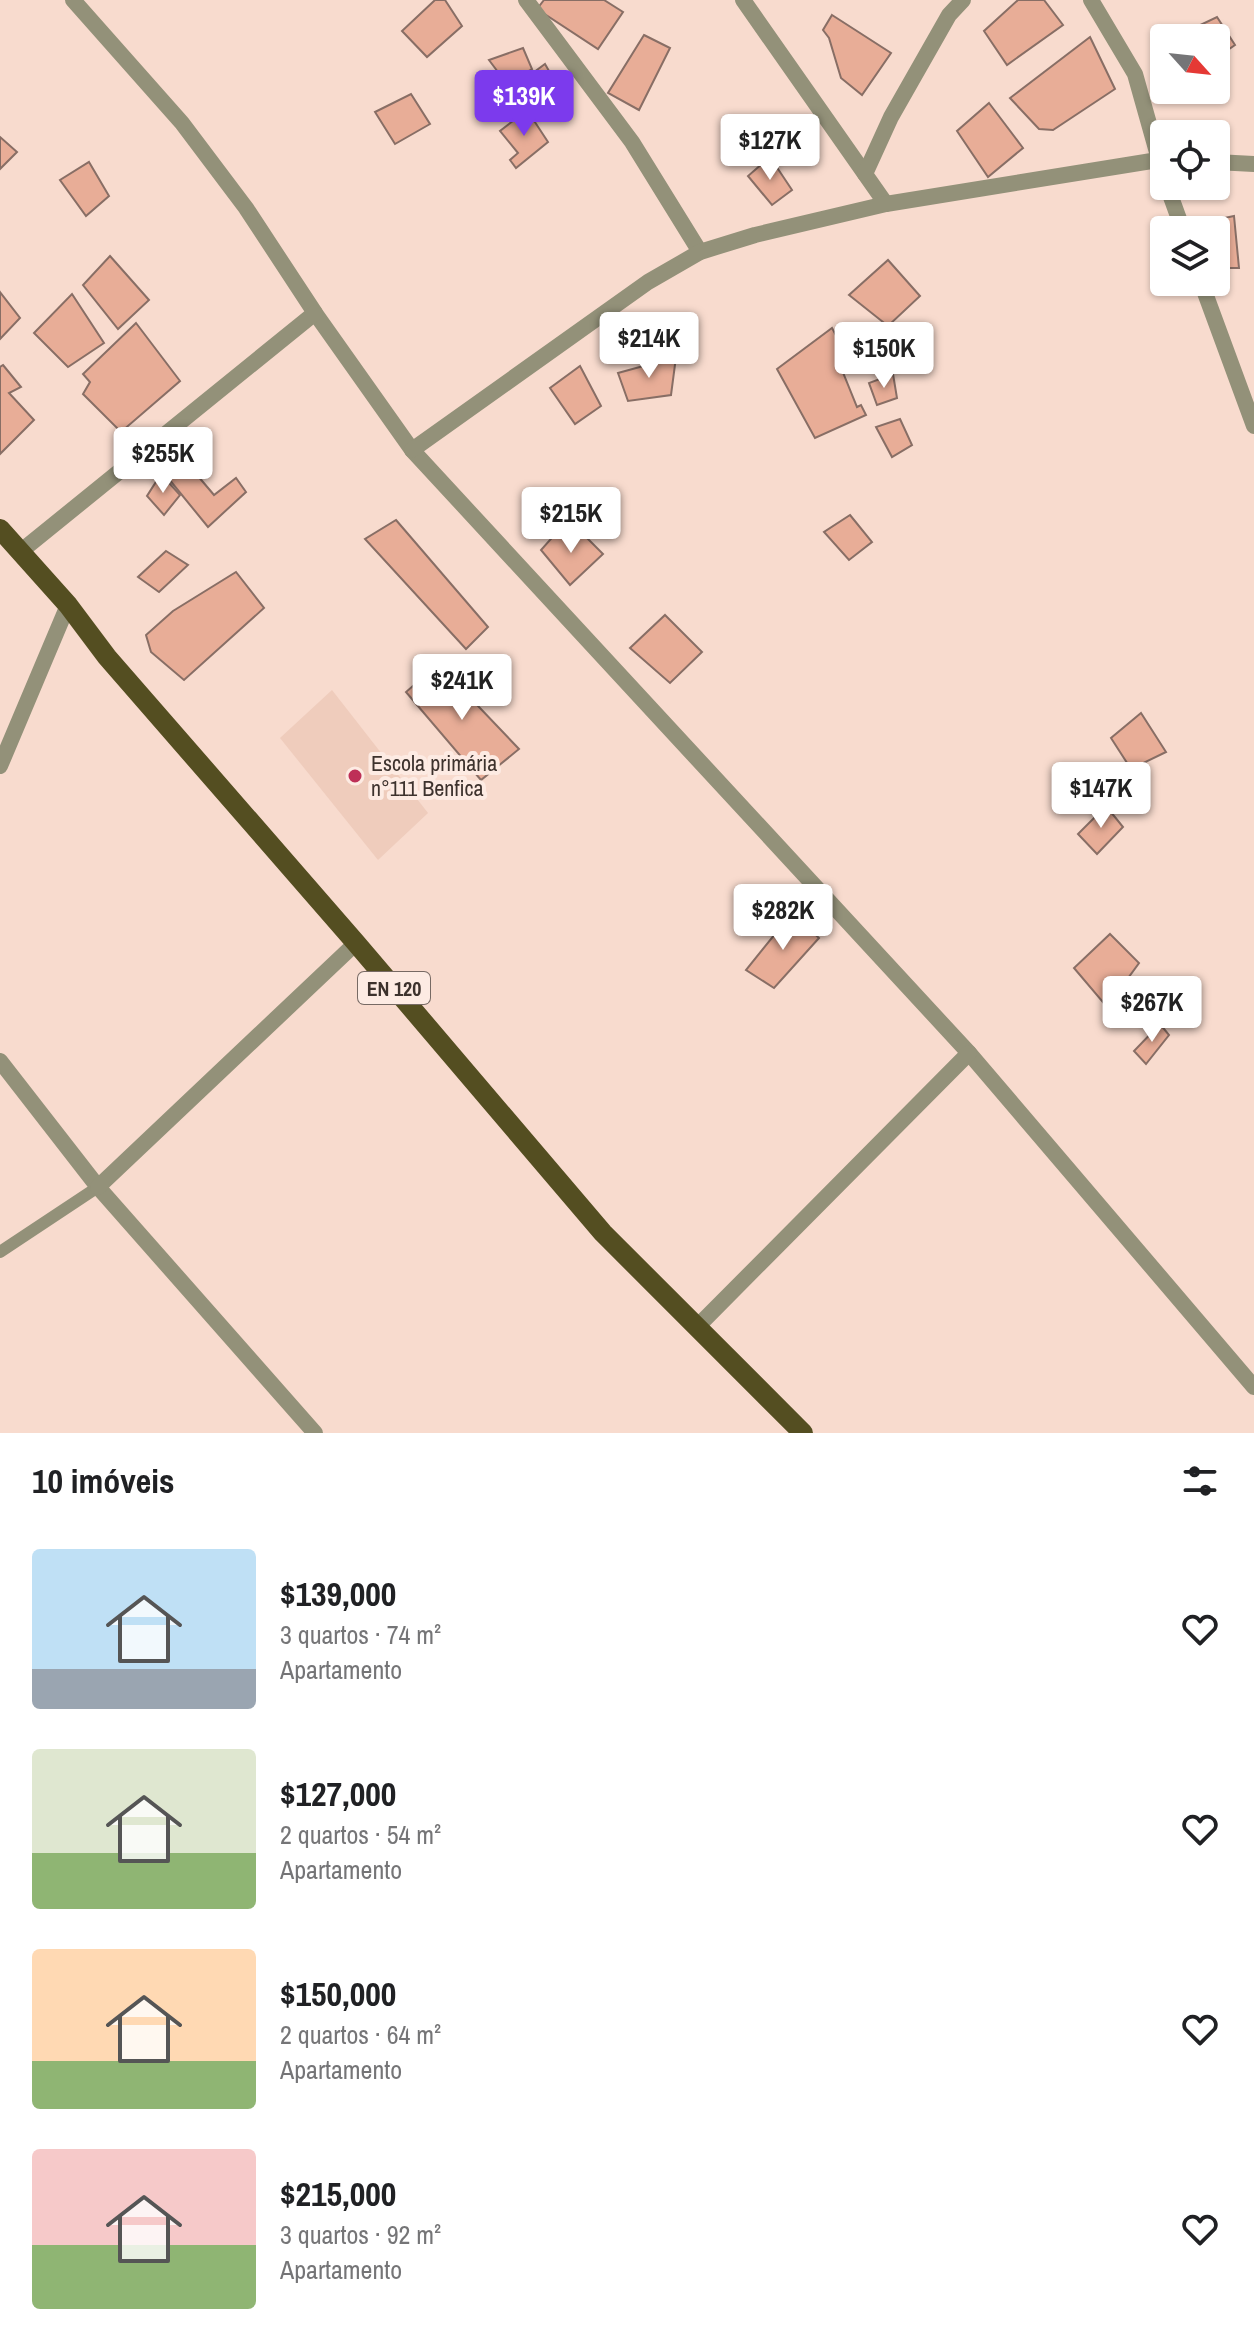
<!DOCTYPE html>
<html lang="pt">
<meta charset="utf-8">
<style>
body{margin:0;font-family:"Archivo Narrow",sans-serif;background:#f6f6f6;color:#202124;height:100vh;display:flex;flex-direction:column;font-size:30px;white-space:nowrap}
*{box-sizing:border-box;margin:0}
p{font-size:26px;color:#757577}
.icon{flex:none;width:44px;height:44px;fill:none;stroke:currentColor;stroke-width:2;stroke-linecap:round;stroke-linejoin:round}
.map{position:relative;height:1433px;overflow:hidden}
.sheet{display:flex;flex-direction:column;background:#fff;flex:1}
.sheet>*{flex:none}
.needle{width:52px;rotate:117deg}
.controls{position:absolute;left:1150px;top:24px;display:grid;gap:16px}
.controls a{display:grid;place-items:center;width:80px;height:80px;border-radius:8px;background:#fff;box-shadow:0 2px 6px #0004;font-size:40px}
.price{position:absolute;translate:-50% -68px;padding:0 18px;border-radius:8px;background:#fff;color:#222;font-size:26px;line-height:52px;filter:drop-shadow(0 2px 4px #0008)}
.price::after{content:'';position:absolute;left:50%;top:48px;width:24px;height:18px;margin-left:-12px;background:inherit;clip-path:polygon(0 0,100% 0,50% 100%)}
.price.active{background:#7c3aed;color:#fff}
ul{padding:0;list-style:none}
li{display:flex;align-items:center;gap:24px;height:200px;padding:0 32px}
li span{display:grid;place-items:center;flex:none;width:224px;height:160px;border-radius:8px;color:#555}
li>.icon{margin-inline-start:auto}
span .icon{width:96px;height:96px;fill:#fffc;stroke-width:1}
li b{font-size:34px}
h2{display:flex;justify-content:space-between;align-items:center;height:96px;padding:0 32px;font-size:34px}
.map>svg:first-child{display:block}
.built{fill:#efccbc}
.building{fill:#e8ad97;stroke:#886e65;stroke-width:2}
.lines{fill:none;stroke-linecap:round;stroke-linejoin:round}
.service{stroke:#939179;stroke-width:12}
.minor{stroke:#939179;stroke-width:16}
.primary{stroke:#544e21;stroke-width:20}
.poi-dot{fill:#be2f57;stroke:#fdebe3;stroke-width:3}
.labels{text-anchor:middle;dominant-baseline:central;stroke-width:8;stroke-linejoin:round;paint-order:stroke}
.shield{fill:#fdebe3;stroke:#776a64;stroke-width:2}
.shield-label{font-size:20px;font-weight:bold;fill:#3d322d}
.poi-label{font-size:22px;fill:#3d322d;stroke:#fdebe3;text-anchor:start}
</style>
<div class="map">
<svg width="1254" height="1433" viewBox="0 0 1254 1433">
<rect width="100%" height="100%" fill="#f8dbce"/>
<!-- built -->
<path class="built" d="M332 690 428 813 378 860 280 738Z"/>
<!-- building -->
<g class="building">
<path d="M435 0H445L462 26 427 57 402 31Z"/>
<path d="M544 0H604L623 12 598 49 537 9Z"/>
<path d="M1018 0H1044L1063 25 1007 65 984 31Z"/>
<path d="M832 15 891 53 862 95 841 78 829 38 823 30Z"/>
<path d="M1217 17 1235 45 1216 58V38H1173Z"/>
<path d="M644 35 670 48 639 110 608 93Z"/>
<path d="M1090 37 1115 89 1053 130 1039 129 1010 98Z"/>
<path d="M523 48 532 69 507 84 489 60Z"/>
<path d="M545 64 557 85 535 102 522 81Z"/>
<path d="M411 94 430 124 395 144 375 112Z"/>
<path d="M989 103 1023 148 988 177 957 131Z"/>
<path d="M527 110 548 142 516 168 510 160 518 153 500 131Z"/>
<path d="M0 137 17 152 0 169Z"/>
<path d="M770 157 792 190 772 205 748 176Z"/>
<path d="M89 162 109 196 86 216 60 180Z"/>
<path d="M1234 216 1239 268H1216V230H1198L1196 224Z"/>
<path d="M110 256 149 300 118 329 83 285Z"/>
<path d="M888 260 920 296 888 326 849 295Z"/>
<path d="M0 292 20 318 0 339Z"/>
<path d="M72 294 104 343 68 367 34 333Z"/>
<path d="M136 323 180 381 121 432 83 394 90 382 83 374Z"/>
<path d="M832 328 844 350 838 360 857 407 861 405 866 415 815 438 777 369Z"/>
<path d="M676 357 671 395 628 401 618 373Z"/>
<path d="M3 365 21 387 9 393 34 420 0 454V367Z"/>
<path d="M580 366 601 406 575 424 550 388Z"/>
<path d="M893 374 897 398 877 405 869 383Z"/>
<path d="M900 419 912 445 892 457 876 427Z"/>
<path d="M181 456 214 495 236 478 246 492 208 527 164 473Z"/>
<path d="M161 474 180 495 164 515 147 496Z"/>
<path d="M850 515 872 542 849 560 824 532Z"/>
<path d="M396 520 488 627 466 649 365 539Z"/>
<path d="M579 530 603 554 570 585 541 550 557 532 565 538Z"/>
<path d="M166 551 188 565 159 592 138 577Z"/>
<path d="M236 572 264 608 184 680 151 652 146 635 173 611Z"/>
<path d="M665 615 702 652 670 683 630 648Z"/>
<path d="M438 664 519 749 481 780 406 692Z"/>
<path d="M1141 713 1166 752 1131 769 1111 738Z"/>
<path d="M1106 806 1123 827 1097 854 1078 834Z"/>
<path d="M792 913 819 938 774 988 746 970Z"/>
<path d="M1110 934 1139 963 1107 1007 1074 968Z"/>
<path d="M1160 1024 1169 1035 1146 1064 1134 1051Z"/>
</g>
<g class="lines">
<!-- service -->
<path class="service" d="M0 1252 98 1187"/>
<!-- minor -->
<g class="minor">
<path d="M73 0 182 123 246 208 315 313 412 450 969 1053 1254 1387"/>
<path d="M526 0 632 142 700 252"/>
<path d="M743 0 886 204"/>
<path d="M1091 0 1135 74 1164 177"/>
<path d="M1216 162 1254 164"/>
<path d="M865 174 891 117 949 15 963 0"/>
<path d="M1167 186 1183 230"/>
<path d="M1201 282 1254 426"/>
<path d="M412 450 648 282 700 252 755 235 886 204 1164 159"/>
<path d="M20 552 315 313"/>
<path d="M0 766 68 605"/>
<path d="M0 1061 98 1187 315 1433"/>
<path d="M98 1187 356 943"/>
<path d="M696 1328 969 1053"/>
</g>
<!-- primary -->
<path class="primary" d="M0 529 68 605 107 657 356 943 603 1233 803 1433"/>
</g>
<!-- markers -->
<circle class="poi-dot" cx="355" cy="776" r="8"/>
<g class="labels">
<!-- shield labels -->
<rect class="shield" x="358" y="972" width="72" height="32" rx="6"/>
<g class="shield-label">
<text x="394" y="988">EN 120</text>
</g>
<!-- poi labels -->
<g class="poi-label">
<text x="371" y="763">Escola primária<tspan x="371" dy="25">n°111 Benfica</tspan></text>
</g>
</g>
</svg>
<div class="controls">
<a><svg class="needle" viewBox="-14 -14 28 28"><path d="M0-13l5 13h-10z" fill="#e53935"/><path d="M0 13l5-13h-10z" fill="#757577"/></svg></a>
<a><svg class="icon" aria-label="locate" viewBox="0 0 24 24"><circle cx="12" cy="12" r="6"/><path d="M12 2v4M12 18v4M2 12h4M18 12h4"/></svg></a>
<a><svg class="icon" aria-label="layers" viewBox="0 0 24 24"><path d="M12 4l9 5-9 5-9-5zM3 14l9 5 9-5"/></svg></a>
</div>
<b class="price active" style="left:524px;top:138px">$139K</b>
<b class="price" style="left:770px;top:182px">$127K</b>
<b class="price" style="left:649px;top:380px">$214K</b>
<b class="price" style="left:884px;top:390px">$150K</b>
<b class="price" style="left:163px;top:495px">$255K</b>
<b class="price" style="left:571px;top:555px">$215K</b>
<b class="price" style="left:462px;top:722px">$241K</b>
<b class="price" style="left:1101px;top:830px">$147K</b>
<b class="price" style="left:783px;top:952px">$282K</b>
<b class="price" style="left:1152px;top:1044px">$267K</b>
</div>
<section class="sheet">
<h2>10 imóveis<svg class="icon" aria-label="filters" viewBox="0 0 24 24"><path d="M4 7h16M4 17h16"/><circle cx="9" cy="7" r="2"/><circle cx="15" cy="17" r="2"/></svg></h2>
<ul>
<li><span style="background:linear-gradient(#bfe0f5 75%,#9aa5b1 0)"><svg class="icon" aria-label="home" viewBox="0 0 24 24"><path d="M3 11l9-7 9 7M6 9v11h12V9"/></svg></span><div><b>$139,000</b><p>3 quartos · 74 m²</p><p>Apartamento</p></div><svg class="icon" aria-label="heart" viewBox="0 0 24 24"><path d="M12 20l-8-8c-3-5 5-10 8-4 3-6 11-1 8 4z"/></svg></li>
<li><span style="background:linear-gradient(#dfe7d0 65%,#8fb573 0)"><svg class="icon" aria-label="home" viewBox="0 0 24 24"><path d="M3 11l9-7 9 7M6 9v11h12V9"/></svg></span><div><b>$127,000</b><p>2 quartos · 54 m²</p><p>Apartamento</p></div><svg class="icon" aria-label="heart" viewBox="0 0 24 24"><path d="M12 20l-8-8c-3-5 5-10 8-4 3-6 11-1 8 4z"/></svg></li>
<li><span style="background:linear-gradient(#ffd9b3 70%,#8fb573 0)"><svg class="icon" aria-label="home" viewBox="0 0 24 24"><path d="M3 11l9-7 9 7M6 9v11h12V9"/></svg></span><div><b>$150,000</b><p>2 quartos · 64 m²</p><p>Apartamento</p></div><svg class="icon" aria-label="heart" viewBox="0 0 24 24"><path d="M12 20l-8-8c-3-5 5-10 8-4 3-6 11-1 8 4z"/></svg></li>
<li><span style="background:linear-gradient(#f6c9c9 60%,#8fb573 0)"><svg class="icon" aria-label="home" viewBox="0 0 24 24"><path d="M3 11l9-7 9 7M6 9v11h12V9"/></svg></span><div><b>$215,000</b><p>3 quartos · 92 m²</p><p>Apartamento</p></div><svg class="icon" aria-label="heart" viewBox="0 0 24 24"><path d="M12 20l-8-8c-3-5 5-10 8-4 3-6 11-1 8 4z"/></svg></li>
</ul>
</section>
